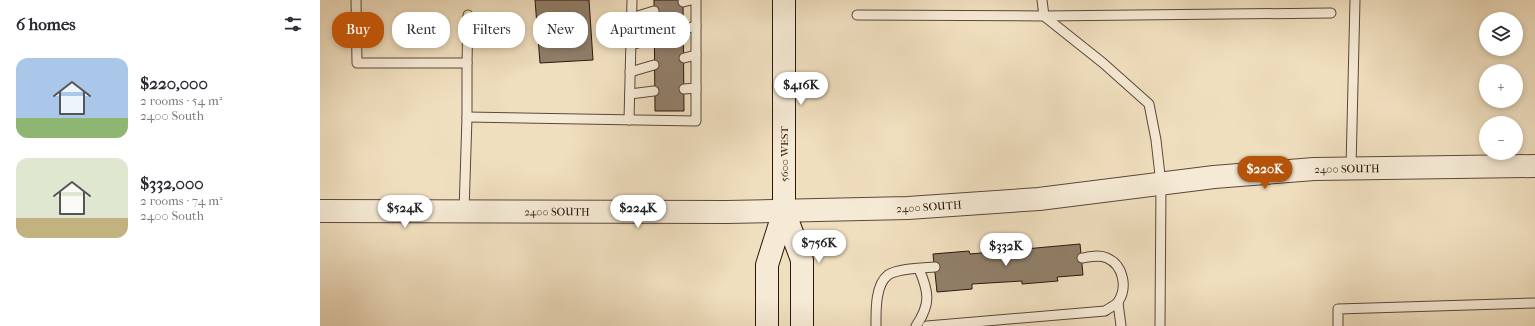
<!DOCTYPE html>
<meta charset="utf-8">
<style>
body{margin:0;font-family:"IM FELL French Canon",serif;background:#f2f2f3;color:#2b2b33;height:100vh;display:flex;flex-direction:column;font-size:15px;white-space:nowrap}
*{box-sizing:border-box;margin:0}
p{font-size:13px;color:#7c7c81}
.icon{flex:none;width:22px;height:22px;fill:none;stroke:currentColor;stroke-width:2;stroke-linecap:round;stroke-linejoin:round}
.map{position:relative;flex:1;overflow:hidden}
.sheet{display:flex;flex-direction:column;background:#fff;width:320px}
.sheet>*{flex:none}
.guide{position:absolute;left:12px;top:12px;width:380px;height:36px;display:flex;gap:8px}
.fabs{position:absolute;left:1159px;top:12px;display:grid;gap:8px}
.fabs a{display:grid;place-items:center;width:44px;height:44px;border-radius:50%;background:#fff;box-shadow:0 2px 6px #0003;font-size:20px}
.price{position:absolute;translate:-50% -34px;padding:0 9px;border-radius:14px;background:#fff;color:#222;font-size:13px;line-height:26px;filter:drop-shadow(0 1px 2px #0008)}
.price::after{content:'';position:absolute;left:50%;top:24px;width:12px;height:9px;margin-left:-6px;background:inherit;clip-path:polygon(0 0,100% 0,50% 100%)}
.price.selected{background:#b45309;color:#fff}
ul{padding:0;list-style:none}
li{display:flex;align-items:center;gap:12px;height:100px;padding:0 16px}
li span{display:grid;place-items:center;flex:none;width:112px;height:80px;border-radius:12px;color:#555}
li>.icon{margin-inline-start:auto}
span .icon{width:48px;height:48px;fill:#fffc;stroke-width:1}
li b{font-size:17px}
h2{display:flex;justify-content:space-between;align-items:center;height:48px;padding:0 16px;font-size:17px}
.pill{padding:0 14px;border-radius:16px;background:#fff;box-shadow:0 2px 6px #0003;font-size:14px;line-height:36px}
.pill.selected{background:#b45309;color:#fff}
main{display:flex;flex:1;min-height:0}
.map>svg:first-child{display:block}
.building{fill:#917f6a;stroke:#2b160d}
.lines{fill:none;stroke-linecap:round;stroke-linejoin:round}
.service-casing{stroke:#5c483a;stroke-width:11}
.tertiary-casing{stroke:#5c483a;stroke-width:24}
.secondary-casing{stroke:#2b160d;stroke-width:24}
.service{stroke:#f5ead5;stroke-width:9}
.tertiary{stroke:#f5ead5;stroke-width:22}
.secondary{stroke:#f5ead5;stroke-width:22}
.labels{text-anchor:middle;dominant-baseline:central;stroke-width:3;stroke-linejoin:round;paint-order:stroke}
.street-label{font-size:11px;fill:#2b160d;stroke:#f5ead5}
</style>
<main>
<section class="sheet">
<h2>6 homes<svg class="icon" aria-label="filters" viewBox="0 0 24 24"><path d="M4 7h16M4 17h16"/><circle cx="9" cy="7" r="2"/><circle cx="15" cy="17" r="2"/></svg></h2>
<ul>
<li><span style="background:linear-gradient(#a9c7e8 75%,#8fb573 0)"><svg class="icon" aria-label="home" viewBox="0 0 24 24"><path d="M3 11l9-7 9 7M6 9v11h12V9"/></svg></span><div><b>$220,000</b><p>2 rooms · 54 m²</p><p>2400 South</p></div></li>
<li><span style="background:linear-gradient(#dfe7d0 75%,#c2b280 0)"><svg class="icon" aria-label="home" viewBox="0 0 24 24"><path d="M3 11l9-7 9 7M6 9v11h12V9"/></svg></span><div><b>$332,000</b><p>2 rooms · 74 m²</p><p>2400 South</p></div></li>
</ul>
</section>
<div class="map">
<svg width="1215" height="326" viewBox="0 0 1215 326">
<rect width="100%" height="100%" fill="#f0dfbf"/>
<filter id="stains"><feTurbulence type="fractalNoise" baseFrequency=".005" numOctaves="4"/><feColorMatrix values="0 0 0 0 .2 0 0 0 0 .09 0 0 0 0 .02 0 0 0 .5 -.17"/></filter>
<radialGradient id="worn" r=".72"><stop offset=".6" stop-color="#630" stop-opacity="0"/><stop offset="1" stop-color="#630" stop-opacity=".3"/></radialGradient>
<!-- building -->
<g class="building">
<path d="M215 0H269L273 60 220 63Z"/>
<path d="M334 0H363L364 111H335Z"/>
<path d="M760 244 763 275 737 277 738 281 702 284V281L652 284V289L617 292 613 254 649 251 650 254Z"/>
</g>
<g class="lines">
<defs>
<g id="service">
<path d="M36 0 37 63H147V117L144 212"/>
<path d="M722 0 724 16 783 63 829 104 836 140 841 184 840 326"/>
<path d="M363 2 371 0"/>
<path d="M537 15 724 16 1011 13"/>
<path d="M311 18 334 11"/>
<path d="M364 29 376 26"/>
<path d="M311 45 334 38"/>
<path d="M364 58 376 55"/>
<path d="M147 63 148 15"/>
<path d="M310 72 334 65"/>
<path d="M364 89 376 88"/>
<path d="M310 94 334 91"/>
<path d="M147 117 376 121V0"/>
<path d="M309 120 312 0"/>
<path d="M1031 168 1035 0"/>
<path d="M798 303 801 326"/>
<path d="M556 326C556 311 555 285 568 275 578 268 603 268 615 267"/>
<path d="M596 326C611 304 609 292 599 269"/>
<path d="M607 326 785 311C789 308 796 305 798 302 808 287 803 265 787 258 779 254 769 257 762 258"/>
<path d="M1018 326V309L1215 303"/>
</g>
<g id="tertiary">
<path id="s1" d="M0 211 407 212 588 208 719 199 894 177 994 169 1215 166"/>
</g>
<g id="secondary">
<path d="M464 211 482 260V326"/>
<path d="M447 326V265L464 211V0"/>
</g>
</defs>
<!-- service casing -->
<use href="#service" class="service-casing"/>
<!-- tertiary casing -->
<use href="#tertiary" class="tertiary-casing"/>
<!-- secondary casing -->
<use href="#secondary" class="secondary-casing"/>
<!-- service -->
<use href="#service" class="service"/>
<!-- tertiary -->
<use href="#tertiary" class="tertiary"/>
<!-- secondary -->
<use href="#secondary" class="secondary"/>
</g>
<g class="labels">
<!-- street labels -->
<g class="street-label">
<text transform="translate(464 154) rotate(-90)">5600 WEST</text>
<text stroke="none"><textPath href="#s1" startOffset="1029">2400 SOUTH</textPath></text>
<text stroke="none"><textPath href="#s1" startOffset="609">2400 SOUTH</textPath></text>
<text stroke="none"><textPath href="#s1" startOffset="237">2400 SOUTH</textPath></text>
</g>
</g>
<rect width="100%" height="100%" filter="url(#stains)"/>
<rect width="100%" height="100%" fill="url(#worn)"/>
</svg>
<div class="fabs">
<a><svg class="icon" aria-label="layers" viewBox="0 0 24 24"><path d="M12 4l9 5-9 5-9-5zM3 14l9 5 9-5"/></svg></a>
<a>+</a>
<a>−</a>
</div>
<b class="price" style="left:481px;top:106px">$416K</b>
<b class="price selected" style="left:945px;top:190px">$220K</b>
<b class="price" style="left:85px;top:229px">$524K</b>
<b class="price" style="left:318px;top:229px">$224K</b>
<b class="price" style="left:499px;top:264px">$756K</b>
<b class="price" style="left:686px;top:267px">$332K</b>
<div class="guide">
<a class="pill selected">Buy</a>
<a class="pill">Rent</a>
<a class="pill">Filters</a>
<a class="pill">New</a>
<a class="pill">Apartment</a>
</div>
</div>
</main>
